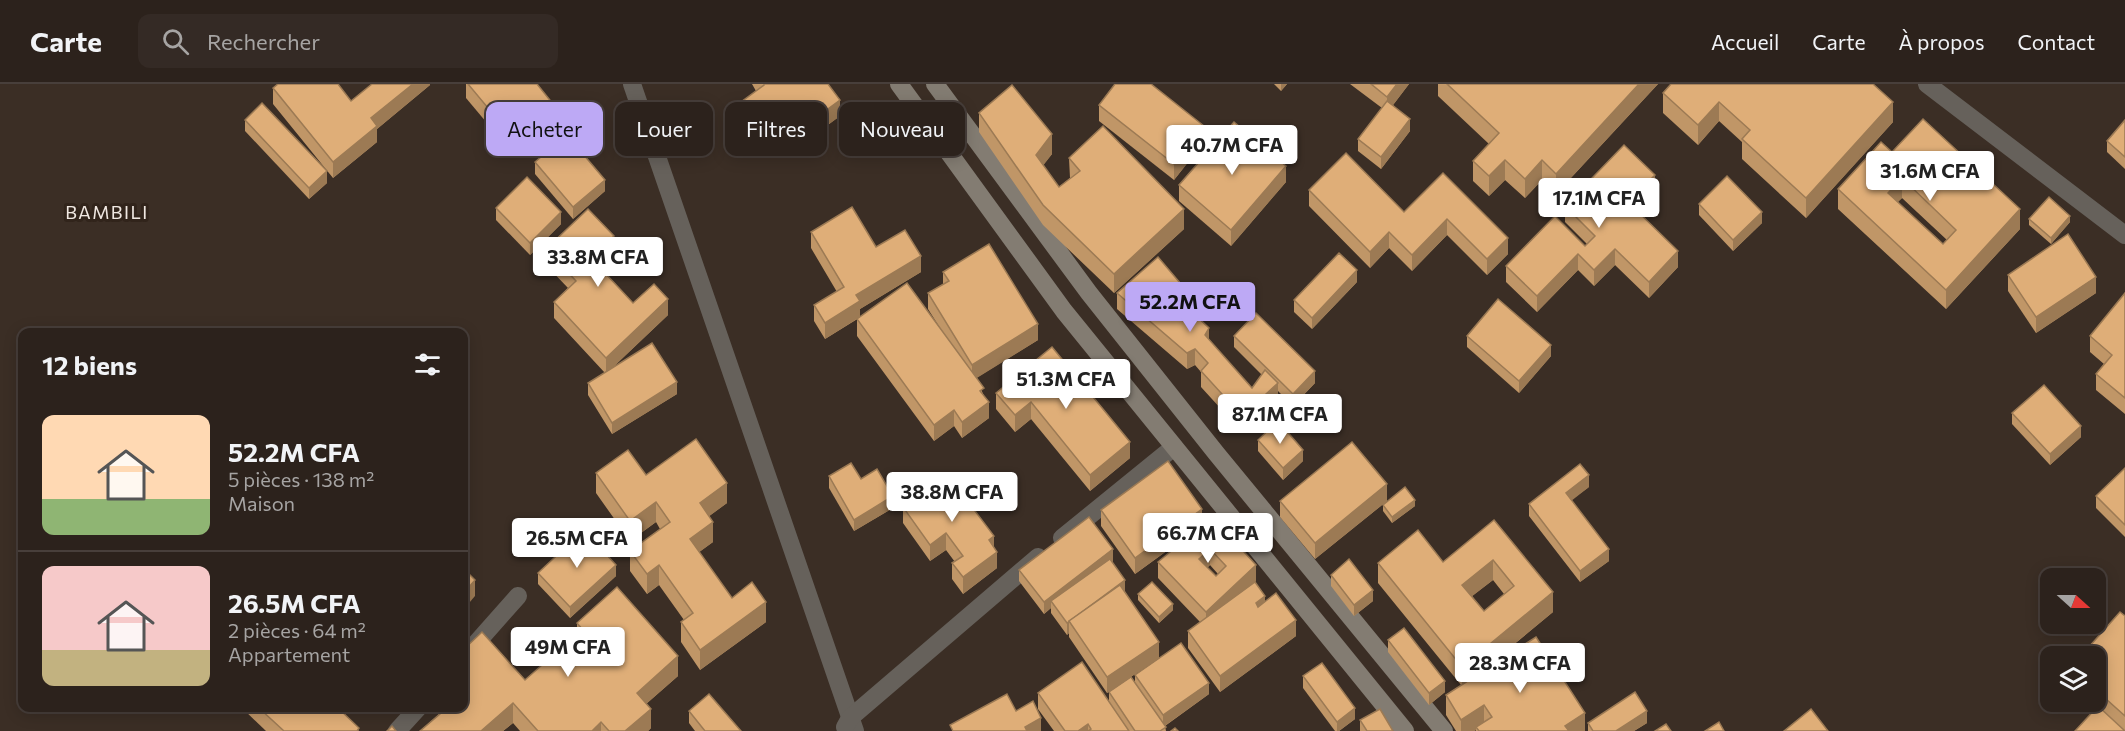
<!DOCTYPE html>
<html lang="fr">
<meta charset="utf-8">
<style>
body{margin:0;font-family:Commissioner,sans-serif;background:#342a25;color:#f1f3f6;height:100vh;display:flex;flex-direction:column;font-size:22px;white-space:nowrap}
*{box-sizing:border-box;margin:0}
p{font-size:20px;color:#a6a4a3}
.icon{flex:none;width:33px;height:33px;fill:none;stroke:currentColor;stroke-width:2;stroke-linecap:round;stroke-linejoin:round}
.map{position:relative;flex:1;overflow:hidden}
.panel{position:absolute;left:18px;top:244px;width:450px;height:384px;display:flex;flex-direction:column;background:#2c221c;border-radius:12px;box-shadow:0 3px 15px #0003,0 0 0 2px #483f3b}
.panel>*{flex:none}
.banner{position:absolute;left:486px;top:18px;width:570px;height:54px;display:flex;gap:12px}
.needle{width:39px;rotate:111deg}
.tools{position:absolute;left:2040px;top:484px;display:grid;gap:12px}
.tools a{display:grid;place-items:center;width:66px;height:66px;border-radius:12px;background:#2c221c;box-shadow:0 3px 15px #0003,0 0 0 2px #483f3b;font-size:30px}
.price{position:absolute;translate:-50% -51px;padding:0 14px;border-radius:6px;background:#fff;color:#222;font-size:20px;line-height:39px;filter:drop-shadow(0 2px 3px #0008)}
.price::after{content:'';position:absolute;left:50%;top:36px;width:18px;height:14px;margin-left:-9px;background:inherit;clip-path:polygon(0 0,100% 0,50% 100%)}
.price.current{background:#bda9f5;color:#111}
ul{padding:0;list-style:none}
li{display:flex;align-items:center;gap:18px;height:150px;padding:0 24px}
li+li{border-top:2px solid #483f3b}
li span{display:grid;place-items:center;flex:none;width:168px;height:120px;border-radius:12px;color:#555}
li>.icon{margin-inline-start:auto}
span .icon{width:72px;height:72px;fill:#fffc;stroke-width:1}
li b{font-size:26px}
h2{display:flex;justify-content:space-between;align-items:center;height:72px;padding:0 24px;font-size:26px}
.pill{padding:0 21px;border-radius:12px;background:#2c221c;box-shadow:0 3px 15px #0003,0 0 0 2px #483f3b;font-size:21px;line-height:54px}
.pill.current{background:#bda9f5;color:#111}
header{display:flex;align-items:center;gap:36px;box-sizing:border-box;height:84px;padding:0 30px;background:#2c221c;border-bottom:2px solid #483f3b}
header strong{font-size:28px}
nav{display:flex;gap:33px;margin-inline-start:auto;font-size:21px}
.search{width:420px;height:54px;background:#342a25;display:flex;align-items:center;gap:15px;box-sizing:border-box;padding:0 21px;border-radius:12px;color:#a6a4a3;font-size:22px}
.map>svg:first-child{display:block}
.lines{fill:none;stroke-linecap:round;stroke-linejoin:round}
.street{stroke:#66615b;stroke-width:18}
.secondary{stroke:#837c72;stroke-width:18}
.wall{fill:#c09667;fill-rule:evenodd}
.shaded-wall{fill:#9c7a54}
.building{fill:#dfae78;stroke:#9c7a54;stroke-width:1.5;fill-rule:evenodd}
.labels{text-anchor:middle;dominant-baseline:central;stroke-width:6;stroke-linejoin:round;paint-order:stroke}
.quarter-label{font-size:18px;letter-spacing:1.5px;fill:#f0e8e2;stroke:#31241b}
</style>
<header>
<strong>Carte</strong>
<div class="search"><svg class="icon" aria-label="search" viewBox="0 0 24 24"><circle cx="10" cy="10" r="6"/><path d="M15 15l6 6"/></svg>Rechercher</div>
<nav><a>Accueil</a><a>Carte</a><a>À propos</a><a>Contact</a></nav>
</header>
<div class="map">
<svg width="2125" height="647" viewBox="0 0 2125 647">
<rect width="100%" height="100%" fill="#3b2e25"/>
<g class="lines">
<!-- street -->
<g class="street">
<path d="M632 0 855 647"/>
<path d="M1927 0 2125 151"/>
<path d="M1062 454 1174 363"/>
<path d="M464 573 518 512"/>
<path d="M845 643 850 634 1038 473"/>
<path d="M397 647 418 624"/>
</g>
<!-- secondary -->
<g class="secondary">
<path d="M899 0 1064 227 1405 647"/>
<path d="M935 0 1089 209 1216 369 1444 647"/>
</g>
</g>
<!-- wall -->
<g class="wall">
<path d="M430 0V1L377 45V58L333 94 273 20V4L351 17Z"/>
<path d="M466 0H537L553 36 513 70 466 14Z"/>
<path d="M752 0H828L840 32 787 71 780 62 764 73 737 37V21L756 7Z"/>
<path d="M1274 0H1287L1281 7Z"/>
<path d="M1350 0H1409L1393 21 1410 47 1381 85 1358 67V55L1382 24Z"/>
<path d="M1438 0H1658L1556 110 1542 96 1525 114 1505 96 1489 112 1473 97V77L1489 60 1438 12Z"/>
<path d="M1663 9 1893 38 1806 134 1742 75V58L1719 37 1698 61 1663 29Z"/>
<path d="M1099 21 1204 58 1174 96 1099 37Z"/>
<path d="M979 29 1052 70 1043 81 1059 103 1070 94 1069 74 1184 145 1114 209 1043 141 979 48Z"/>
<path d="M245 36 327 99 309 115 245 47Z"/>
<path d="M2125 36V85L2107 68V57Z"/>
<path d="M1892 68 2020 145 1946 225 1838 125V105ZM1902 114 1947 156 1943 160 1897 118Z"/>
<path d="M535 78 605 107 573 135 535 90Z"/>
<path d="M1443 89 1508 170 1487 191 1447 151 1412 187 1389 164 1370 184 1309 122V106L1404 128Z"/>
<path d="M1286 98 1231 162 1179 117V101Z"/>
<path d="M1655 107 1636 126 1678 183 1649 214 1615 181 1594 202 1578 186 1537 228 1506 198V182L1585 162 1587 160 1565 138V122Z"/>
<path d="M1699 120 1762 139 1733 167 1699 131Z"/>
<path d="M496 124 561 140 530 171 496 136Z"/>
<path d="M2029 135 2070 138 2051 160 2029 141Z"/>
<path d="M811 148 876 163 921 188 860 225V233L940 244 928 225V209L943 200V188L1038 256 976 294 984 312 989 334 962 354 954 342 934 357 857 252V235L859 234 825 255 814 237V221L837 208 811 164Z"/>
<path d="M546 165 614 168 599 182 633 219 668 231 612 284 677 310 612 350 588 311V299L605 289 554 234V218L568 204 546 181Z"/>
<path d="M2008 191 2096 209 2036 249 2008 207Z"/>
<path d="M1357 198 1312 245 1294 228V216Z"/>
<path d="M1117 209 1186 222 1209 256 1252 304 1262 291 1234 263V252L1315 299 1293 322 1278 307V315L1242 348 1201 303V288L1195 281 1187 285 1117 225Z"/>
<path d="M2125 209V330L2096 306V290L2104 280 2090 268V252Z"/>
<path d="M1467 252 1551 272 1519 309 1467 263Z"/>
<path d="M1052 263 1130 374 1090 407 1031 335 1015 348 996 325V309Z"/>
<path d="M2012 329 2081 353 2050 381 2012 340Z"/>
<path d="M1258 356 1303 377 1283 396 1258 367Z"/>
<path d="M2125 384V453L2096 424V412Z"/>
<path d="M596 389 646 391 727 419 709 432 713 458 699 468 732 514 766 538 700 586 681 558V538L684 536 659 501 647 510 630 487V467L660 445 656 438 630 457 596 409Z"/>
<path d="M829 392 861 395 893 424 854 447 829 404Z"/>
<path d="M1589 403 1571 416 1609 477 1580 498 1529 432V420Z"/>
<path d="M1280 417H1387L1315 475 1280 433Z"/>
<path d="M1383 421 1415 422 1392 439 1383 427Z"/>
<path d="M903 423 994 464 997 484 963 510 952 495V479L955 478 946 466 930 477 903 439Z"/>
<path d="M1101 426 1202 441 1256 497 1254 498 1265 517 1296 552 1220 608 1188 564V547L1200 538 1158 494V478L1197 445 1135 490 1101 442ZM1210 481 1218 490 1216 492 1207 484Z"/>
<path d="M1494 436 1553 528 1477 591 1585 647H1476V646L1474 647H1456L1446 631V611L1461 601 1378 499V479L1443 478ZM1493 496 1504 510 1484 527 1472 512Z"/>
<path d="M1113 477 1112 478 1125 508 1159 574 1107 609 1069 553V549L1067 551 1051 529V524L1044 530 1019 497V486Z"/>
<path d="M538 489 616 492 570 534 538 500Z"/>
<path d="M1331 491 1373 517 1354 532 1331 502Z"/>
<path d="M1138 510 1173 526 1159 539 1138 516Z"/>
<path d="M2125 532V647L2091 618H2096V573Z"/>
<path d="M577 539 678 592 646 620 651 644 648 647H520L513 639 503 647H420L439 630 434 624H464L557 580 579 561 577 559Z"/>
<path d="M1388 556 1445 608 1429 621 1388 568Z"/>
<path d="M1135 591 1209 610 1165 642 1166 647H1054L1038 625V609L1109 618V608L1135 598Z"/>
<path d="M1303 592 1355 635 1339 647H1335L1303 604Z"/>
<path d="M242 624H338L359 647H266Z"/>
<path d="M689 627 741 647H695L689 639Z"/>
<path d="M1360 636 1393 647H1360Z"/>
<path d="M1588 639H1647L1634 647H1588Z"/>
</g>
<!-- shaded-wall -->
<g class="shaded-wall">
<path d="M413 0H430V1L377 45V58L333 94V78L371 34Z"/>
<path d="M1281 0H1287L1281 7Z"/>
<path d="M1397 0H1409L1387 29V13Z"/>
<path d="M1639 0H1658L1556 110V90Z"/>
<path d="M840 16V32L787 71V55Z"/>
<path d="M1719 18V37L1698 61V41Z"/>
<path d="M1893 18V38L1806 134V114Z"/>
<path d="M553 20V36L513 70V54Z"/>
<path d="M1410 35V47L1381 85V73Z"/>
<path d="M1204 42V58L1174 96V80Z"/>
<path d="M780 45V62L764 73V57Z"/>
<path d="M1052 50V70L1036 91V71Z"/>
<path d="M1505 76V96L1489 112V92Z"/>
<path d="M1542 76V96L1525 114V95Z"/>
<path d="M1286 82V98L1231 162V146Z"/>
<path d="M327 87V99L309 115V104Z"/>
<path d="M1655 91V107L1628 134V118Z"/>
<path d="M1902 94V114L1888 129V109Z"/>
<path d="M605 96V107L573 135V123Z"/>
<path d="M1184 125V145L1114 209V190Z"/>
<path d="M2020 125V145L1946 225V206Z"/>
<path d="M561 128V140L530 171V159Z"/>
<path d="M1762 128V139L1733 167V156Z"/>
<path d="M2070 132V138L2051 160V154Z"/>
<path d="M1447 135V151L1412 187V171Z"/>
<path d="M1389 148V164L1370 184V168Z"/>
<path d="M614 152V168L591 190V174Z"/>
<path d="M1508 154V170L1487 191V175Z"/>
<path d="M1615 165V181L1594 202V186Z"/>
<path d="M1678 167V183L1649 214V198Z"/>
<path d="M1578 170V186L1537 228V212Z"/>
<path d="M921 172V188L860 225V233L825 255V239L856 211Z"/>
<path d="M1357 186V198L1312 245V234Z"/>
<path d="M2096 193V209L2036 249V233Z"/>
<path d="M1186 206V222L1178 215Z"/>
<path d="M668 215V231L606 290V274Z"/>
<path d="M1038 240V256L972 297V281Z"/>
<path d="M1209 244V260L1205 251Z"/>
<path d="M1551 261V272L1519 309V297Z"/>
<path d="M1195 265V281L1187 285V269Z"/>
<path d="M1315 287V299L1293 322V310Z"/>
<path d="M677 298V310L612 350V339Z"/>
<path d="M1278 299V315L1242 348V332Z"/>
<path d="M989 318V334L962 354V338Z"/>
<path d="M1031 318V335L1015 348V331Z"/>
<path d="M954 326V342L934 357V341Z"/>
<path d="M2081 342V353L2050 381V370Z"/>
<path d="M1130 358V374L1090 407V391Z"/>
<path d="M1303 366V377L1283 396V384Z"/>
<path d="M1589 391V403L1566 421V409Z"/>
<path d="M727 399V419L700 439V419Z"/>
<path d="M1387 400V417L1315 475V459Z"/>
<path d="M893 412V424L854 447V436Z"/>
<path d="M1415 416V422L1392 439V433Z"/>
<path d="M656 418V438L630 457V437Z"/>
<path d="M1202 425V441L1135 490V474Z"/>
<path d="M713 438V458L690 475V455Z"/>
<path d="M946 449V466L930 477V461Z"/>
<path d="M994 452V468L989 456Z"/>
<path d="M1113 465V477L1054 522 1051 517V524L1044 530V518Z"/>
<path d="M1210 465V481L1199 491V475Z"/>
<path d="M1609 465V477L1580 498V487Z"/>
<path d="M997 468V484L963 510V493Z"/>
<path d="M1493 476V496L1462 520V501Z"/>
<path d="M616 481V492L570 534V523Z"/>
<path d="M659 481V501L647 510V490Z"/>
<path d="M1256 481V497L1206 544V528Z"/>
<path d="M475 496V512L464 525V509Z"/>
<path d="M1125 496V507L1074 545 1069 538Z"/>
<path d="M1373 506V517L1354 532V521Z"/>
<path d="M1553 508V528L1462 603V583Z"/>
<path d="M1265 512V528L1256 535V519Z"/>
<path d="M766 518V538L700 586V566Z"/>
<path d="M1173 520V526L1159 539V533Z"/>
<path d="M1296 536V552L1220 608V592Z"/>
<path d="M1069 538V549L1067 551V539Z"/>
<path d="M1159 558V574L1107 609V593Z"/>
<path d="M678 572V592L637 628V609Z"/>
<path d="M1445 597V608L1429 621V609Z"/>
<path d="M1209 599V610L1163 643V631Z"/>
<path d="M513 619V639L503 647H481Z"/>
<path d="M1484 621V640L1476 643V646L1474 647H1461V636Z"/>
<path d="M1355 624V635L1339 647H1337V638Z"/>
<path d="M651 625V644L648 647H625Z"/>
<path d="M1647 627V639L1634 647H1616Z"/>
<path d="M1585 629V647H1565V642Z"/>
<path d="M1041 634V647H1025V643Z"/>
<path d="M601 638V647H592Z"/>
<path d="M1088 640V647H1078Z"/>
</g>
<!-- building -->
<g class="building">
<path d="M278 0H338L351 17 372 0H413L371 34 377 42 333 78 273 4Z"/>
<path d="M468 0H537L553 20 513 54Z"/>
<path d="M764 0H828L840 16 787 55 780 45 764 57 737 21 764 1Z"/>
<path d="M1115 0H1151L1204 42 1174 80 1099 21Z"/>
<path d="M1371 0H1397L1387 13Z"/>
<path d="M1447 0H1639L1556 90 1542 76 1525 95 1505 76 1489 92 1473 77 1499 49Z"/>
<path d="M1671 0H1873L1893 18 1806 114 1742 55 1750 46 1719 18 1698 41 1663 9Z"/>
<path d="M1012 1 1052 50 1036 71 1059 103 1080 87 1069 74 1103 42 1184 125 1114 190 1043 121 979 29Z"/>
<path d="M1387 17 1410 35 1381 73 1358 55Z"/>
<path d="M262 19 327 87 309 104 245 36Z"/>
<path d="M1923 35 2020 125 1946 206 1838 105 1881 58 1892 68ZM1902 94 1956 146 1943 160 1888 109Z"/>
<path d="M2125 36V73L2107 57Z"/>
<path d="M1234 38 1286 82 1231 146 1179 101Z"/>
<path d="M567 51 605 96 573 123 535 78Z"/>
<path d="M1624 61 1655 91 1628 118 1678 167 1649 198 1615 165 1594 186 1578 170 1537 212 1506 182 1555 132 1585 162 1595 152 1565 122Z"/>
<path d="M1346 69 1404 128 1443 89 1508 154 1487 175 1447 135 1412 171 1389 148 1370 168 1309 106Z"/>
<path d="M1727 92 1762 128 1733 156 1699 120Z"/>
<path d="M527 93 561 128 530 159 496 124Z"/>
<path d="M2049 113 2070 132 2051 154 2029 135Z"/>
<path d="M852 123 876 163 905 146 921 172 856 211 860 217 825 239 814 221 844 203 811 148Z"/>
<path d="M588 125 614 152 591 174 633 219 654 200 668 215 606 274 554 218 576 197 546 165Z"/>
<path d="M2068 150 2096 193 2036 233 2008 191Z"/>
<path d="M989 160 1038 240 972 281 928 209 949 197 943 188Z"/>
<path d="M1339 169 1357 186 1312 234 1294 216Z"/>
<path d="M1158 173 1186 206 1178 215 1209 244 1205 251 1252 304 1265 286 1278 299 1242 332 1201 287 1208 279 1195 265 1187 269 1117 209Z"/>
<path d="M907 199 984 304 980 307 989 318 962 338 954 326 934 341 857 235Z"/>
<path d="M2125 209V314L2096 290 2112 271 2090 252Z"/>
<path d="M1498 215 1551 261 1519 297 1467 252Z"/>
<path d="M1256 229 1315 287 1293 310 1234 252Z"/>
<path d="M652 259 677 298 612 339 588 299Z"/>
<path d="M1052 263 1130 358 1090 391 1031 318 1015 331 996 309Z"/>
<path d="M2044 301 2081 342 2050 370 2012 329Z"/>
<path d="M1278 337 1303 366 1283 384 1258 356Z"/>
<path d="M696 355 727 399 700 419 713 438 690 455 732 514 752 498 766 518 700 566 681 538 693 529 659 481 647 490 630 467 670 438 656 418 630 437 596 389 628 366 646 391Z"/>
<path d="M1352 358 1387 400 1315 459 1280 417Z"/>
<path d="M1168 377 1202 425 1135 474 1101 426Z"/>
<path d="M851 379 861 395 877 385 893 412 854 436 829 392Z"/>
<path d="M1580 380 1589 391 1566 409 1609 465 1580 487 1529 420Z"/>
<path d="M2125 384V441L2096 412Z"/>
<path d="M947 390 994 452 989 456 997 468 963 493 952 479 963 472 946 449 930 461 903 423Z"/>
<path d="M1405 403 1415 416 1392 433 1383 421Z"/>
<path d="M1089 433 1113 465 1044 518 1019 486Z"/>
<path d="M1212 433 1256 481 1206 528 1158 478ZM1210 465 1226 482 1216 492 1199 475Z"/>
<path d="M1494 436 1553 508 1462 583 1378 479 1418 446 1443 478ZM1493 476 1514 502 1484 527 1462 501Z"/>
<path d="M584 446 616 481 570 523 538 489Z"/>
<path d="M1110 475 1125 496 1067 539 1051 517Z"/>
<path d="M1349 475 1373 506 1354 521 1331 491Z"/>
<path d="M464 485 475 496 464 509Z"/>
<path d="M1152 498 1173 520 1159 533 1138 510Z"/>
<path d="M1255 498 1265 512 1256 519 1258 523 1276 509 1296 536 1220 592 1188 547Z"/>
<path d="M1120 501 1159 558 1107 593 1069 537Z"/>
<path d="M617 503 678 572 637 609 651 625 625 647H609L601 638 592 647H538L513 619 481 647H420L447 624H464V565L482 548 525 596 551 573 557 580 588 552 577 539Z"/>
<path d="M2120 528 2125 532V632L2096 606V573H2080Z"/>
<path d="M1404 544 1445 597 1429 609 1388 556Z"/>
<path d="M1536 553 1585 629 1565 642 1569 647H1479L1476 643 1492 633 1484 621 1461 636 1446 611Z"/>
<path d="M1181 559 1209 599 1163 631 1135 591Z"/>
<path d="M1082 578 1129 647H1088L1091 645 1088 640 1078 647H1065L1038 609Z"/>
<path d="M1322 579 1355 624 1337 638 1303 592Z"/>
<path d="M1131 593 1166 643 1160 647H1135L1109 608Z"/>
<path d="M1635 608 1647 627 1616 647H1593L1588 639Z"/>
<path d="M709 610 741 647H705L689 627Z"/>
<path d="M1007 610 1016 627 1033 617 1041 634 1025 643 1027 647H953L950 641Z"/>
<path d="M2098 622 2125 647H2075Z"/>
<path d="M259 624H338L359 644 357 647H284Z"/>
<path d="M1380 625 1393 647H1367L1360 636Z"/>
<path d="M1811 625 1828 647H1784Z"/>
<path d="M1719 638 1724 647H1705Z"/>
<path d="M1666 640 1671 647H1655Z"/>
<path d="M392 642 396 647H387Z"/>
<path d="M1175 644 1178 647H1171Z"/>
</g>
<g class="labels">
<!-- quarter labels -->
<g class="quarter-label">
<text x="107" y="128">BAMBILI</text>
</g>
</g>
</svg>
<div class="tools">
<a><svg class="needle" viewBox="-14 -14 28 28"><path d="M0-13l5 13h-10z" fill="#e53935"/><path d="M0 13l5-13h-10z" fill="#a6a4a3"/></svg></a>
<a><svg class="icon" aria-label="layers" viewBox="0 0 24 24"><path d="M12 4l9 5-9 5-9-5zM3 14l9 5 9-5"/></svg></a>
</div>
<b class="price" style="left:1232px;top:92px">40.7M CFA</b>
<b class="price" style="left:1930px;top:118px">31.6M CFA</b>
<b class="price" style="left:1599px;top:145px">17.1M CFA</b>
<b class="price" style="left:598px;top:204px">33.8M CFA</b>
<b class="price current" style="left:1190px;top:249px">52.2M CFA</b>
<b class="price" style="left:1066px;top:326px">51.3M CFA</b>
<b class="price" style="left:1280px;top:361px">87.1M CFA</b>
<b class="price" style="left:952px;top:439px">38.8M CFA</b>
<b class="price" style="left:1208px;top:480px">66.7M CFA</b>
<b class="price" style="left:577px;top:485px">26.5M CFA</b>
<b class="price" style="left:568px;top:594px">49M CFA</b>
<b class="price" style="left:1520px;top:610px">28.3M CFA</b>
<div class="banner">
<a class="pill current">Acheter</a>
<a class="pill">Louer</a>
<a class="pill">Filtres</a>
<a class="pill">Nouveau</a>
</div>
<section class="panel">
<h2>12 biens<svg class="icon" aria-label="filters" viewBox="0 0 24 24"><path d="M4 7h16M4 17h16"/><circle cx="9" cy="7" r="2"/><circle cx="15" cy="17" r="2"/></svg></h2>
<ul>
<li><span style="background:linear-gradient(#ffd9b3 70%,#8fb573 0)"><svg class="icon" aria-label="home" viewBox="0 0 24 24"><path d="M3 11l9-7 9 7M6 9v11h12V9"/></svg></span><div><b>52.2M CFA</b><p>5 pièces · 138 m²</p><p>Maison</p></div></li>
<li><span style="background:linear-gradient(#f6c9c9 70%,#c2b280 0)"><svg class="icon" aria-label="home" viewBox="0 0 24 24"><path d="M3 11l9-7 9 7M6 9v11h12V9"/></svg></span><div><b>26.5M CFA</b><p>2 pièces · 64 m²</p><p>Appartement</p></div></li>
</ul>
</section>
</div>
